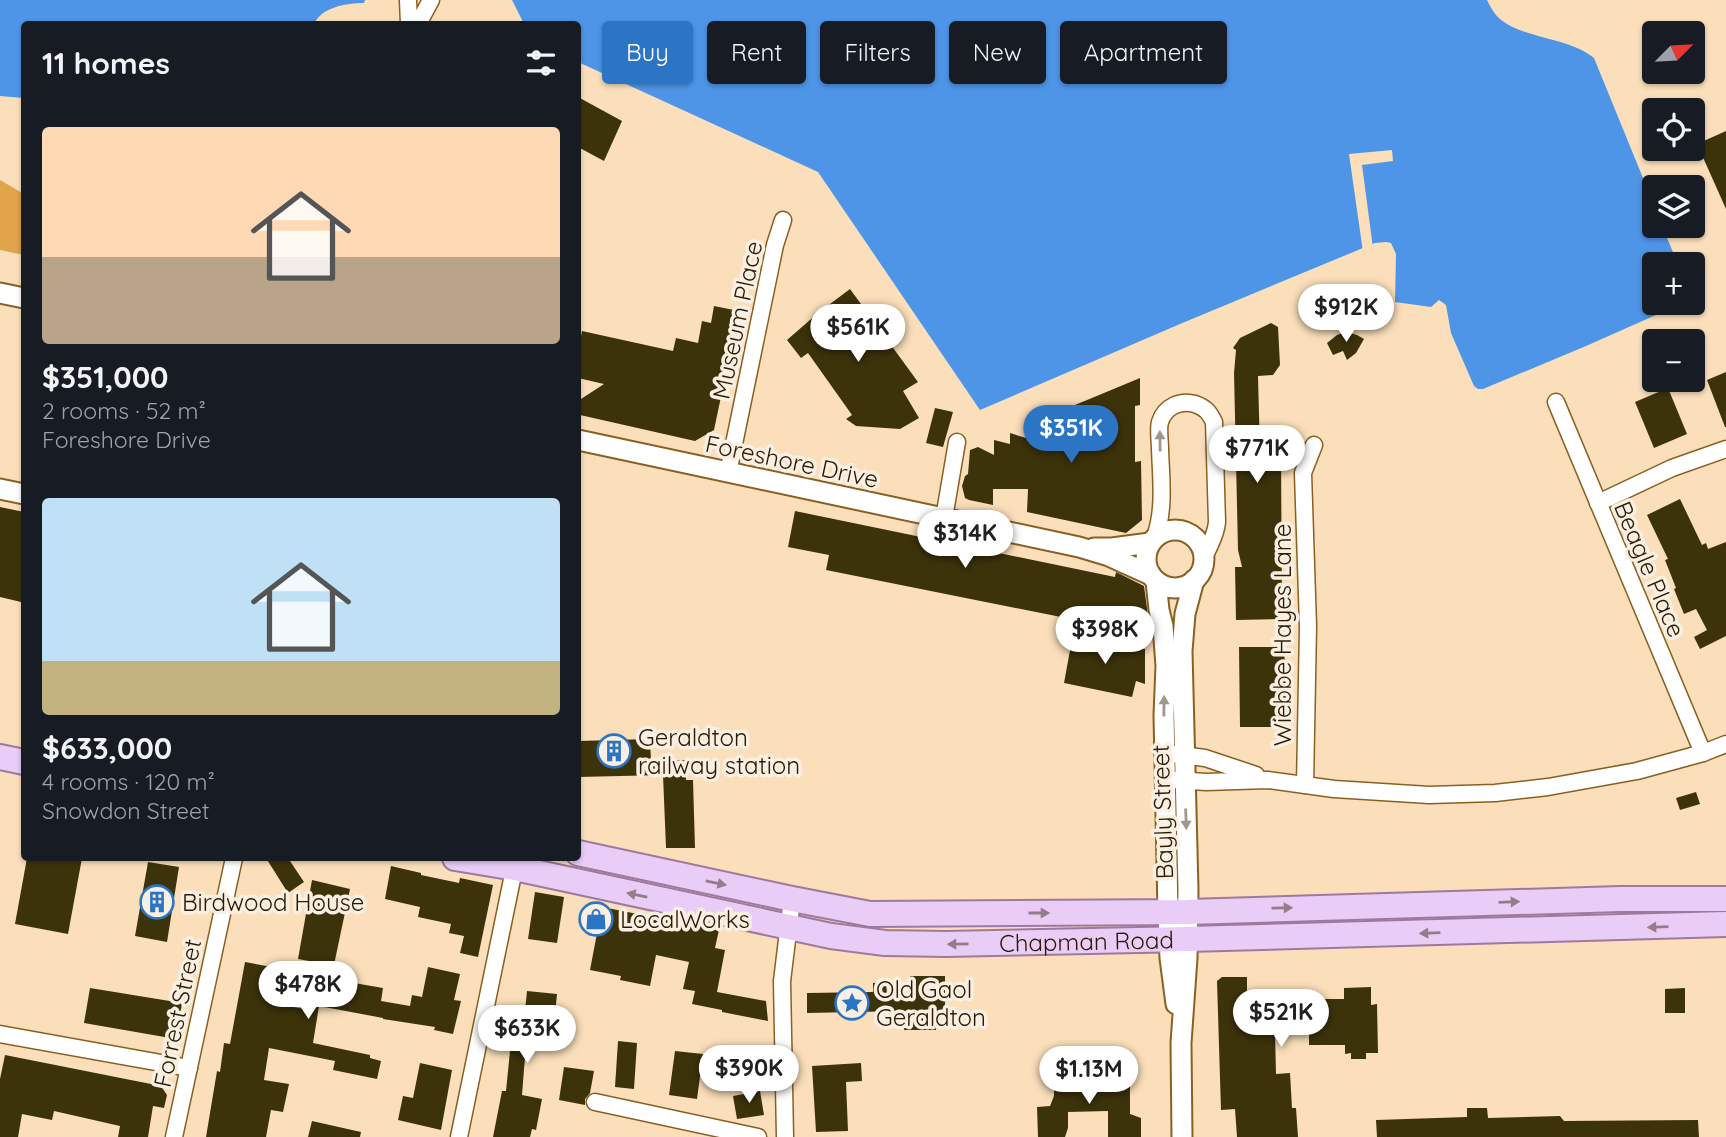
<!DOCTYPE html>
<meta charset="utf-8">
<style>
body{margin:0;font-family:Quicksand,sans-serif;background:#242831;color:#f1f3f6;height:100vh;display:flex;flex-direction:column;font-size:26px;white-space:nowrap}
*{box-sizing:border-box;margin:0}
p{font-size:23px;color:#9ea1a6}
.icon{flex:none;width:38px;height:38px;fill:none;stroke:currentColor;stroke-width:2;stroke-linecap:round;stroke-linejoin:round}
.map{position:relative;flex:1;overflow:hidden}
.drawer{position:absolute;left:21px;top:21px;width:560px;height:840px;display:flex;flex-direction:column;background:#171b24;border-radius:7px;box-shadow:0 2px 5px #0004}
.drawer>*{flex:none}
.top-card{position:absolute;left:602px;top:21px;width:665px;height:63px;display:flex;gap:14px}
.needle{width:46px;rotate:66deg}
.fabs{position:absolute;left:1642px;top:21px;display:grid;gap:14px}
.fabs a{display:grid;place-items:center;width:63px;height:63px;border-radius:7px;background:#171b24;box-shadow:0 2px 5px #0004;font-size:35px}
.price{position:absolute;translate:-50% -60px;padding:0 16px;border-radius:24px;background:#fff;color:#222;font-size:23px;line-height:46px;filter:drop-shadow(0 2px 4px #0008)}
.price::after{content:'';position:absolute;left:50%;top:42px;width:21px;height:16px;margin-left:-10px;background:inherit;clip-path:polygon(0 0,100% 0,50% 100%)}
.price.active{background:#2c74c4;color:#fff}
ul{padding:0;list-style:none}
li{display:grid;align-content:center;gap:14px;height:371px;padding:0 21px}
li span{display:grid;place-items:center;height:217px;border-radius:7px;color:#555}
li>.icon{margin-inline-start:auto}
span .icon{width:126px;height:126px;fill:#fffc;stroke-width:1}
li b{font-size:30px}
h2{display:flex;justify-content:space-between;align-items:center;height:84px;padding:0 21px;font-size:30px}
.chip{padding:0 24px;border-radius:7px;background:#171b24;box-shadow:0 2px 5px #0004;font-size:24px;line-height:63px}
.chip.active{background:#2c74c4;color:#fff}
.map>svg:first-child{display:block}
.green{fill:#e0a44b}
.water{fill:#4e95e8}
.pier{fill:#fbdfbb}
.building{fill:#3d330b}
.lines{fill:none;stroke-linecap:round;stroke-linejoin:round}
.minor-casing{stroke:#896021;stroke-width:19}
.tertiary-casing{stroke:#896021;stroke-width:23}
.primary-casing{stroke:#9e799e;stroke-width:28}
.minor{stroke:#fff;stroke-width:16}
.tertiary{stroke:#fff;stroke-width:19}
.primary{stroke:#e9cdf7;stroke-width:24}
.oneway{fill:#a0988d}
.oneway2{fill:#947d89}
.labels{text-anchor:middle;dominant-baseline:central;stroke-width:7;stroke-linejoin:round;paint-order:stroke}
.street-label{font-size:24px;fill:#2c1b02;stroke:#f9efe3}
.poi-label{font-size:24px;fill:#2c1b02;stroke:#f9efe3;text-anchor:start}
</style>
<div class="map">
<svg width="1726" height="1137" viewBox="0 0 1726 1137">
<rect width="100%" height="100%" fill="#fbdfbb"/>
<!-- green -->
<path class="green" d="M0 180 24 194V255L0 250Z"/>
<!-- water -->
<g class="water">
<path d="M0 0H365L364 3C346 3 322 7 314 24H24V98L0 96Z"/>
<path d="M512 0H1487C1490 6 1494 14 1500 19 1524 39 1568 37 1594 58L1654 205V226H1662L1678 264H1654V303H1683L1586 346 1483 389H1478L1474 386 1451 333 1446 305 1439 300 1431 307 1395 302 1396 254 1391 243 1386 242 1375 243 1180 324 980 410 818 172 578 62V24H524Z"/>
</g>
<!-- pier -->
<path class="pier" d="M1392 150 1393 161 1362 165 1373 248 1363 252 1349 154Z"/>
<!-- building -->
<g class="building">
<path d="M578 97 622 121 604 161 578 147Z"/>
<path d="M1726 131V209L1697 144Z"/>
<path d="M850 289 918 382 903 391 919 418 900 429 856 426 846 419 852 415 808 353 801 358 787 340 818 313Z"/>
<path d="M714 306 739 311 714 430 695 441 580 415 578 410V401L604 384 578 378V351L582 331 673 351 676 338 698 343 702 321 711 323Z"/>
<path d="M1271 323 1278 327 1280 365 1273 375 1258 376 1260 453 1281 452 1282 619 1236 620 1235 567H1242L1238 550 1234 373 1236 350 1233 348 1240 338Z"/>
<path d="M1346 332 1357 335 1364 339 1356 353 1347 360 1343 351 1333 355 1327 343 1337 335Z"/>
<path d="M1726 372V427H1725L1707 380Z"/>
<path d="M1140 378V405L1135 406V462L1141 461 1142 520 1126 533 1027 512 1028 489H993V505L969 500 965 498 962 486 965 476 968 474 970 450 978 447 994 455V440L1010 444V433L1026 438V426L1042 430V419L1059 424 1058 413 1075 417V405Z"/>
<path d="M1668 388 1687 434 1654 448 1635 402Z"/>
<path d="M935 408 953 412 943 447 926 443Z"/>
<path d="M1680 499 1702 545 1706 543 1708 549 1726 542V636L1700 649 1694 637 1707 630 1696 609 1684 614 1674 589 1676 588 1665 560 1668 559 1647 515Z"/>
<path d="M0 507 24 512V587L21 602 0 597Z"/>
<path d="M795 511 1115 577 1116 572 1144 586 1148 616 1114 615 1085 608 1081 621 826 570 829 555 788 547Z"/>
<path d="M1073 634 1145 649V684L1136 681 1132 697 1064 683Z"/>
<path d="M1239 647H1284L1288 727H1240Z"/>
<path d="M650 739 651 762 685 760 686 780H693L695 848H666L663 775 578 777V741Z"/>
<path d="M1696 792 1700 804 1680 810 1676 798Z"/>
<path d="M27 858H82L68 934 15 924Z"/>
<path d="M266 858H288L304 882 288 893Z"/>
<path d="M148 862 179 867 167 942 135 936Z"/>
<path d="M391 866 421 873V875L459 883 460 878 493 885 478 957 460 953 464 936 449 933 451 924 418 917 420 907 385 899Z"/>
<path d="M312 880 350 889 331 979 383 988 381 1001 410 1006 412 995 422 997 428 967 460 974 454 1000 461 1001 453 1034 434 1030 435 1027 383 1019V1018L319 1006 313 1043 370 1055V1058L381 1061 377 1079 333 1070 335 1061 269 1048 264 1080 289 1084 283 1112 271 1110 266 1137H206L217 1071 220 1072 224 1043 230 1044 245 962 288 970 282 1005 305 1009 315 962 298 959Z"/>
<path d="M535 892 564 897 557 943 528 939Z"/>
<path d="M602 907 719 930 715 948 725 950 717 992 766 1001 768 1021 722 1012V1010L692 1004 695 991 683 989 689 962 656 955 650 986 620 980 621 976 590 970Z"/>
<path d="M910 976H945V1015H936V1030H904V1011L807 1013V993L873 992V983L886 982 887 995H910Z"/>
<path d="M1222 977H1247V999H1344V988L1371 987V1005L1377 1004 1378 1053H1366V1059H1351V1053L1345 1054V1045H1309V1031L1275 1032 1276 1074 1290 1073 1292 1108H1296L1298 1137H1237L1235 1109 1221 1110 1217 981Z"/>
<path d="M90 988 182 1003 176 1039 84 1023Z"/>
<path d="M1685 988V1013H1665V989Z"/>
<path d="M527 991 557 994 554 1024H563L561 1047 526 1044 522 1095 542 1099 536 1130 532 1129 530 1137H493L502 1091H506L513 1021H524Z"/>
<path d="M618 1041 637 1043 634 1089 615 1087Z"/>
<path d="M675 1051 703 1054 697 1099 669 1095Z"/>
<path d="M5 1055 161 1086 167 1095 164 1108 153 1106 148 1137H118L120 1126 54 1111 52 1120 22 1114 18 1137H0V1079Z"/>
<path d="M420 1063 452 1070 441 1130 398 1120 403 1096 413 1098Z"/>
<path d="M861 1063 862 1081 846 1082 848 1131 816 1132 812 1066Z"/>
<path d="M564 1067 594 1071 590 1093 585 1099V1105L559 1100Z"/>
<path d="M1109 1072V1085L1130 1084V1114L1141 1118V1137H1108V1111L1068 1112V1128L1065 1137H1038L1037 1107 1050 1106 1054 1096V1081H1069L1072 1073Z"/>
<path d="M760 1091 764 1115 737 1119 733 1096Z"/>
<path d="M1467 1108H1487L1488 1118 1560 1116 1564 1121 1698 1120 1699 1137H1377L1376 1120 1467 1117Z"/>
<path d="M312 1121 361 1132 360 1137H308Z"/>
</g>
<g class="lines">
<defs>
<g id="minor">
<path d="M408 0 409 24"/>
<path d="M418 24 431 0"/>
<path d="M1556 402 1703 753"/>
<path d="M728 473 775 245 783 220"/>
<path d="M1598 503 1672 468 1726 449"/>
<path d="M944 518 957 442"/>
<path d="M1155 537C1165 509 1161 478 1160 449 1160 441 1158 429 1160 422 1165 406 1181 400 1195 404 1206 408 1209 412 1214 422L1217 522C1216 536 1209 545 1204 558"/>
<path d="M1173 754 1205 758 1256 775"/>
<path d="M1175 780 1206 782 1268 780 1334 789 1429 795 1495 793 1548 787 1637 771 1703 753 1726 744"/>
<path d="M1305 785 1308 626 1303 473 1314 445"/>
<path d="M0 1034 189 1068"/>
<path d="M595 1102 758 1137"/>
<path d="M174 1137 234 858"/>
<path d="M459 1137 516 860"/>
<path d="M785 1137 782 981 792 899"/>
</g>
<g id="tertiary">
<path d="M0 293 24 298"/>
<path d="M578 440 1079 547 1109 556 1151 575"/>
<path d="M0 489 24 494"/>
<circle cx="1175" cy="559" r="29"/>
<path d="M1094 548H1112L1150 543"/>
<path d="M1156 581 1159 610 1163 626 1166 666 1164 715 1168 912 1170 958 1176 1004"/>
<path d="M1182 1137 1181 1043 1187 958 1188 890 1182 651 1185 614 1194 580"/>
</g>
<g id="primary">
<path d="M0 757 24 762"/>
<path d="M578 853 792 899 870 914 1187 912 1620 899H1726"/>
<path id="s1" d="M455 858 515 868 831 936 885 943 946 944 1188 939 1726 924"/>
</g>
</defs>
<!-- minor casing -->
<use href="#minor" class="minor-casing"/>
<!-- tertiary casing -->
<use href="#tertiary" class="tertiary-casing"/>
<!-- primary casing -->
<use href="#primary" class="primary-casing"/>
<!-- minor -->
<use href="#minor" class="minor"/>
<!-- tertiary -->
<use href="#tertiary" class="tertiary"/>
<!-- primary -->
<use href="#primary" class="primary"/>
</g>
<!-- one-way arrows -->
<defs><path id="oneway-solid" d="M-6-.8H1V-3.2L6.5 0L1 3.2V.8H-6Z" transform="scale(1.75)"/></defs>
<g class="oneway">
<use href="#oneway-solid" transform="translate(1160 441) rotate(-91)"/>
<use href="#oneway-solid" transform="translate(1164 706) rotate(-89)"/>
<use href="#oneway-solid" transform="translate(1186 819) rotate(88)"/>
</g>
<g class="oneway2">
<use href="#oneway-solid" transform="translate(716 883) rotate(12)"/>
<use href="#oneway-solid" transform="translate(637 895) rotate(-168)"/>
<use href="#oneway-solid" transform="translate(1509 902) rotate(-2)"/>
<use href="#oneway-solid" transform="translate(1282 908) rotate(-1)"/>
<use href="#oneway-solid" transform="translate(1039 913)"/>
<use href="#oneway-solid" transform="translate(1658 927) rotate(178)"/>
<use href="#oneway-solid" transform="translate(1430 933) rotate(178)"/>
<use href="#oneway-solid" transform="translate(958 944) rotate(179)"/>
</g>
<!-- icons -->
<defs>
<symbol id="building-ring" viewBox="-11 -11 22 22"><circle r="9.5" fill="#f9efe3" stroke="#2c74c4" stroke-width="1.5"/><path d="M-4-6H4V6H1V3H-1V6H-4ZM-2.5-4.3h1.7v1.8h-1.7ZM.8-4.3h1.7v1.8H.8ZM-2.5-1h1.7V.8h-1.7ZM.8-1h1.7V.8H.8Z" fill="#2c74c4"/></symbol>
<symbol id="shop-ring" viewBox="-11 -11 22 22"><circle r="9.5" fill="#f9efe3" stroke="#2c74c4" stroke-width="1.5"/><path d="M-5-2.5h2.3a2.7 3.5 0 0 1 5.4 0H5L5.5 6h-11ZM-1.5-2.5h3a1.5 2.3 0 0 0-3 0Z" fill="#2c74c4"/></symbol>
<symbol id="sight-ring" viewBox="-11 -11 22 22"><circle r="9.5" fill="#f9efe3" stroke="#2c74c4" stroke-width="1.5"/><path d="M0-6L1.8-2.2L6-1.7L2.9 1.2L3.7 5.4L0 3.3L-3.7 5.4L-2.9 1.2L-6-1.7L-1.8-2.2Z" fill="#2c74c4"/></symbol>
</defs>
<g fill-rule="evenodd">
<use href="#building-ring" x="595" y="732" width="38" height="38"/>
<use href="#building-ring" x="138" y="883" width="38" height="38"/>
<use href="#shop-ring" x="577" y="900" width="38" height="38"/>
<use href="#sight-ring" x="833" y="984" width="38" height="38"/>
</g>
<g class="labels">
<!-- street labels -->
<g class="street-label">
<text transform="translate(737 320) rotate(-78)">Museum Place</text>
<text transform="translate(792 461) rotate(12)">Foreshore Drive</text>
<text transform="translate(1650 569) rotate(67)">Beagle Place</text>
<text transform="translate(1282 635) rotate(-90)">Wiebbe Hayes Lane</text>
<text transform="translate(1162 812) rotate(-92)">Bayly Street</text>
<text stroke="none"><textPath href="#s1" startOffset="640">Chapman Road</textPath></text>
<text transform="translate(177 1013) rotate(-78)">Forrest Street</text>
</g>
<!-- poi labels -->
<g class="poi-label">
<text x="638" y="737">Geraldton<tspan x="638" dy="28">railway station</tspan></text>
<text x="182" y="902">Birdwood House</text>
<text x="620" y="919">LocalWorks</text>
<text x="876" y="989">Old Gaol<tspan x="876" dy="28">Geraldton</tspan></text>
</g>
</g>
</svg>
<div class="fabs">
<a><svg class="needle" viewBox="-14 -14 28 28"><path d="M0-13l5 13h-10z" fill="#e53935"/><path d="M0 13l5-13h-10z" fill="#9ea1a6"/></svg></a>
<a><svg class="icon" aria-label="locate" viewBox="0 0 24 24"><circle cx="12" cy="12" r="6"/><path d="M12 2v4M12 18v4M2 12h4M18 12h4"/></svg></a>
<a><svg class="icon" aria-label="layers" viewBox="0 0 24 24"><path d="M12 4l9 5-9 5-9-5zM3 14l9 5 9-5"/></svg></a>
<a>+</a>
<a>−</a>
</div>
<b class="price" style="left:1346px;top:344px">$912K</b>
<b class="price" style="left:858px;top:364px">$561K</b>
<b class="price active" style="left:1071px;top:465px">$351K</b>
<b class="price" style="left:1257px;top:485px">$771K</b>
<b class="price" style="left:965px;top:570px">$314K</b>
<b class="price" style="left:1105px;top:666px">$398K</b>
<b class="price" style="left:308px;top:1021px">$478K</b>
<b class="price" style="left:1281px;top:1049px">$521K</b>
<b class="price" style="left:527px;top:1065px">$633K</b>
<b class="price" style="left:749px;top:1105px">$390K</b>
<b class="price" style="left:1089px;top:1106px">$1.13M</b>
<div class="top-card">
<a class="chip active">Buy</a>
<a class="chip">Rent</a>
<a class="chip">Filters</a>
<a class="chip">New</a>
<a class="chip">Apartment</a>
</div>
<section class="drawer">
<h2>11 homes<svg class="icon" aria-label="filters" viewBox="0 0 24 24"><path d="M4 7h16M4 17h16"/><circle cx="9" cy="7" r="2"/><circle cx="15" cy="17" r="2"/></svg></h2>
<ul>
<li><span style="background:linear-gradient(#ffd9b3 60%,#b9a48a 0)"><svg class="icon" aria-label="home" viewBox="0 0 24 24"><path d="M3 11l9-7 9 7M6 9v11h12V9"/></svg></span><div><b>$351,000</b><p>2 rooms · 52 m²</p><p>Foreshore Drive</p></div></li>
<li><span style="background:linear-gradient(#bfe0f5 75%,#c2b280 0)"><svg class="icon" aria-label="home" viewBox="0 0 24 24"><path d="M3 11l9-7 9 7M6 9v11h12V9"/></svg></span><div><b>$633,000</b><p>4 rooms · 120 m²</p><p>Snowdon Street</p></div></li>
</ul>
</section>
</div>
